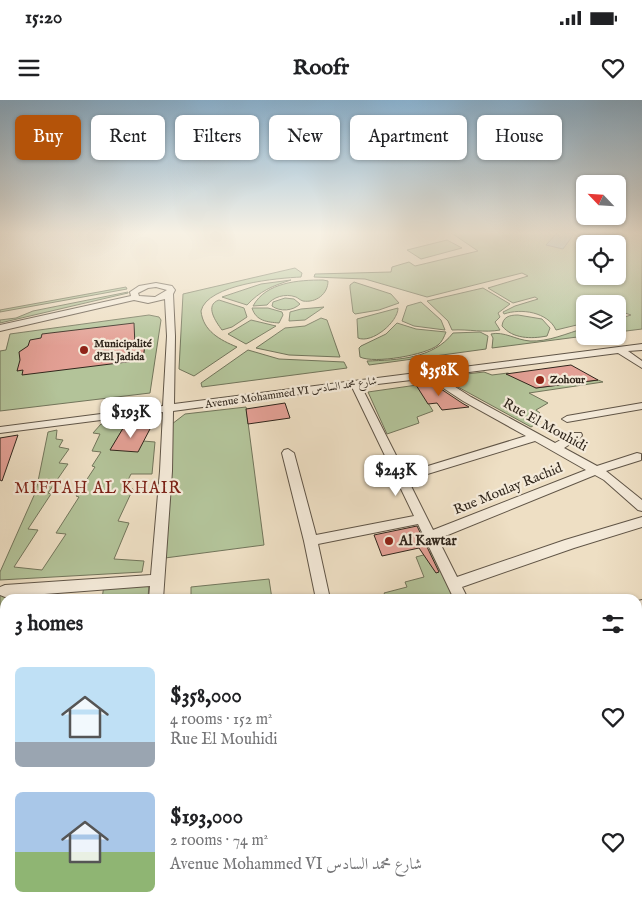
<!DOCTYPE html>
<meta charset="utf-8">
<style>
body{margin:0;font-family:"IM FELL English",Amiri,serif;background:#f6f6f6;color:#202124;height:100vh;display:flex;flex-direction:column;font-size:19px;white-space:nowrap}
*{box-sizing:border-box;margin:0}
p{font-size:16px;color:#757577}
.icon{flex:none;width:28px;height:28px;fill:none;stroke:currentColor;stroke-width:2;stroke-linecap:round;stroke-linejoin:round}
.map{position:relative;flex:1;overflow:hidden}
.side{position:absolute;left:0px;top:494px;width:642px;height:321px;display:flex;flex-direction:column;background:#fff;border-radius:15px 15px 0 0;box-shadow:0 1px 4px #0004}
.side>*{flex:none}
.guide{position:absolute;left:15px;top:15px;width:612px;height:45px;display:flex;gap:10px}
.needle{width:32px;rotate:295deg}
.fabs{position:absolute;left:576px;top:75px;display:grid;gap:10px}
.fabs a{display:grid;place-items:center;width:50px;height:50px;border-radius:8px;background:#fff;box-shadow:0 1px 4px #0004;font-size:25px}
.price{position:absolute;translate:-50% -42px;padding:0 11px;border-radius:10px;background:#fff;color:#222;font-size:16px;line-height:32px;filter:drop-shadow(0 1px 2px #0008)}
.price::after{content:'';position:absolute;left:50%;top:30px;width:15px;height:11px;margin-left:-8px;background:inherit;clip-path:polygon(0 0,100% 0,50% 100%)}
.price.selected{background:#b45309;color:#fff}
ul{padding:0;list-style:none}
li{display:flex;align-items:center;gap:15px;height:125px;padding:0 15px}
li span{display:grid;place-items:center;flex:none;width:140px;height:100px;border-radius:8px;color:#555}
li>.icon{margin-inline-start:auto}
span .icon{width:60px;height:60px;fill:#fffc;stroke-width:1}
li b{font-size:21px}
h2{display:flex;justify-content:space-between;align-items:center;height:60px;padding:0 15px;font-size:21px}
.pill{padding:0 18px;border-radius:8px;background:#fff;box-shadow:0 1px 4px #0004;font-size:18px;line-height:45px}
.pill.selected{background:#b45309;color:#fff}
.status{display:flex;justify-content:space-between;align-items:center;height:35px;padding:0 25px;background:#fff;direction:ltr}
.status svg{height:14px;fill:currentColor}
header{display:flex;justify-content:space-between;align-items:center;height:65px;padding:0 15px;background:#fff;font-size:22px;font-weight:700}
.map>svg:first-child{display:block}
.green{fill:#b3c399;stroke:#72755b;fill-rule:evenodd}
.water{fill:#9dbabd;stroke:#727f7d}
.building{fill:#e3a095;stroke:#31271d}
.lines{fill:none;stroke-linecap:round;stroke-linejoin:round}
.street-casing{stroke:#605547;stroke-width:2}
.street{fill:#f4ead9;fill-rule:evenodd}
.poi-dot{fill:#8f2418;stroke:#f4ead9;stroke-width:2}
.labels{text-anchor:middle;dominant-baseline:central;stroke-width:4.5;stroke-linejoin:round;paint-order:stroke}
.far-poi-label{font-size:11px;font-weight:bold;fill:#31271d;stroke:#f4ead9;text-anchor:start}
.far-street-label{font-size:11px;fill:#31271d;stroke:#f4ead9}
.street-label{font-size:14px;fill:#31271d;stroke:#f4ead9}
.poi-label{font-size:14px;font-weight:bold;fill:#31271d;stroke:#f4ead9;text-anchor:start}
.quarter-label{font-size:16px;letter-spacing:1px;fill:#7a1f14;stroke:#f4ead9}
</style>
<div class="status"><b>15:20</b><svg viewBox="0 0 49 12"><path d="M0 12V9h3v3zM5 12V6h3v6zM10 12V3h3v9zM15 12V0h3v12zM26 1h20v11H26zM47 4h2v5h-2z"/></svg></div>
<header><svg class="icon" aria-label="menu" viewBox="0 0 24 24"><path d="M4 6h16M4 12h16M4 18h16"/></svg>Roofr<svg class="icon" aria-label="heart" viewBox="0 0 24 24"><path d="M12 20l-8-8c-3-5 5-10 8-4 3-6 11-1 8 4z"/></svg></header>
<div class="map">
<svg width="642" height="814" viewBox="0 0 642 814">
<rect width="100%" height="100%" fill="#eedfc4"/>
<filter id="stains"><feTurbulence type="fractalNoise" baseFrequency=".004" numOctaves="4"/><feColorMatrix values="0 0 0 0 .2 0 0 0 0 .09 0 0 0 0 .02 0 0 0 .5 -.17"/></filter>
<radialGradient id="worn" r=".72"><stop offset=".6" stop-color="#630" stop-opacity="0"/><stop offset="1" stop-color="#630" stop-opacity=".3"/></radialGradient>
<!-- green -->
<g class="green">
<path d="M450 132H642V229L618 232V219L631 215 625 213 618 215V204H585V223L556 230C548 212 521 208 504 214L503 212 515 206 538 199 535 197 513 203 488 188 528 176 522 173 427 197 365 179 314 177 315 174 391 172 392 167 409 162 415 166 478 151ZM585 144H618V176H585Z"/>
<path d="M447 140 462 148 421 159 407 150Z"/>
<path d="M295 168 302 173 301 177C279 178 207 184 201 211 203 231 220 240 237 247L194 276 179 269 183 194Z"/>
<path d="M291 180C272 186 260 191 247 205L222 197 261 184Z"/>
<path d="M323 180 328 181C328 194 316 203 303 201 300 200 298 198 296 197 285 193 273 197 267 205L253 206C266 182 299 180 323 180Z"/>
<path d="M354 182 391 194 399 203 379 210 355 214 353 212 350 188V185Z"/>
<path d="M126 187 127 189 0 212V210Z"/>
<path d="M483 188 510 204 498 213 500 217 495 222 500 230C485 233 468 229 452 230L448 221 427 201Z"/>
<path d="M128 192V193L0 223V220L16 218 33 211Z"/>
<path d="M285 198 294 199 300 204C293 211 280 212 272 206L273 202Z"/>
<path d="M219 200 244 208 247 217 232 227 222 230C216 222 204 205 219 200Z"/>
<path d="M421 202 441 220 445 230 414 226 402 221 407 206Z"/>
<path d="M324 207 305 220 289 221 290 212 301 209Z"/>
<path d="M252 208H268L282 212 283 215 279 223C267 222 256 221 252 208Z"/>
<path d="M398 208C398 222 372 244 358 238L357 219Z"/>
<path d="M149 215 159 217 161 220 150 293 0 311V251L6 250 10 234Z"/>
<path d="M518 215 542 219 550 228 547 236C531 239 513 239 502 226 503 217 509 215 518 215Z"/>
<path d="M321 218 327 220 340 257 289 255 256 248 285 228 305 226Z"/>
<path d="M251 220 276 226 246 244 228 234Z"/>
<path d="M397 223 416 229 446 232C444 237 442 242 438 245 426 255 374 264 360 257L359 248 361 246 386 234Z"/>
<path d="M585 228V236L492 248 493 238 491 234C504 231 516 240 530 241 548 242 568 233 585 228Z"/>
<path d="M480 232 488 236 486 249 369 265 367 261C397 260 433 259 453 233Z"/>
<path d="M248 250 279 259 344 262 347 268 202 287 201 283Z"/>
<path d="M484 272 492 275 508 273 536 288 598 280 603 282 529 293 548 303 536 310 540 313 533 317 541 321 531 327 447 281 446 278 449 276Z"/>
<path d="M417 285 433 311 417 317 419 323 387 334 368 292Z"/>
<path d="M246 307 264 445 165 458 172 324 185 314Z"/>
<path d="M120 321V325H125L111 349 143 341 155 342 152 374H131L124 388 133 389 118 421 129 423 114 459 144 461 142 472 0 480V472L36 391 48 332 57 330 56 339 63 340 59 347 69 349 59 363 68 364 48 393 51 394 28 429 38 430 14 467 42 470 66 434 56 433 79 397 76 396 95 367 92 366 101 352 92 351 100 334 93 333 101 324Z"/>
<path d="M434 452 456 499H387L384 493 407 487 405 482 424 477 416 457Z"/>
<path d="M269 479 272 499H191V487Z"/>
<path d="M149 483 148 499H102L104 485Z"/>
<path d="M52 491 50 499H5V542L0 545V495Z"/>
<path d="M0 695H5V810H75L74 814H0Z"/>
</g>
<!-- water -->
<path class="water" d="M558 132 574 134 563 149 546 145Z"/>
<!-- building -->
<g class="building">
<path d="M134 223 135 246 145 244 143 260 22 275 23 270 17 271 20 260 19 252 28 246 30 240 41 238 42 234Z"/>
<path d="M571 265 598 280 536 288 506 274Z"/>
<path d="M432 283 462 303 469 307 442 310 437 303 428 304 416 285Z"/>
<path d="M285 303 290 318 248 324 246 309Z"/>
<path d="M125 325 151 327 138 352 110 350Z"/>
<path d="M18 335 2 381 0 380V338Z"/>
<path d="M417 426 439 472 436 473 419 448 382 456 374 435Z"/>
</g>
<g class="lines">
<defs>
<g id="street">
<path d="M156 183 172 186 175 190 173 194 175 236 174 304 642 244V250L628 251 642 261V268L618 253 438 276 471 297 555 343 573 333H581L582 335 581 337 564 348 597 366 637 353 641 354V360L606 371 642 400V411L638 410 604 380 595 375 438 439 457 477 565 440 642 417V427L574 448 462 487 468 499H454L418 424 318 444 330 499H316L304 441 282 353 284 350 288 349 294 353 316 435 414 416 352 287 173 311 172 371 163 499H149L150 486 5 497 0 495V487L5 485 151 475 160 371 163 312 0 333V327L163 306 167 236 165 199 148 203 134 200 0 231V225L131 196 130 192 139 186ZM156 187 167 190 155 197 139 196 138 193 148 188ZM428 278 463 301 526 336 405 373 361 286ZM535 341 586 370 433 430 408 380Z"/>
<path d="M642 303V309L567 322 562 319 567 316Z"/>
<path d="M642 500V512L638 513V501Z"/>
<path d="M5 555V578L0 580V557Z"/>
<path d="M642 600V616L638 617V601Z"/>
<rect x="0" y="626" width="5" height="18"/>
<rect x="88" y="810" width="22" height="4"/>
<rect x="582" y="810" width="22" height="4"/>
</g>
</defs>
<!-- street casing -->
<use href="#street" class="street-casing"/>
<!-- street -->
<use href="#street" class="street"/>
</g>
<!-- sky -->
<linearGradient id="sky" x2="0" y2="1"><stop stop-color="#8ab6d7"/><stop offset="0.54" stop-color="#f7f1e4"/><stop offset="1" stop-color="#f7f1e4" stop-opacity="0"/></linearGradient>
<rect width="642" height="246" fill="url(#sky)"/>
<!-- markers -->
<g class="poi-dot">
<circle cx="84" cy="250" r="5"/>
<circle cx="540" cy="280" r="5"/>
<circle cx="389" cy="441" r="5"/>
</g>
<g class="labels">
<!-- far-poi labels -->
<g class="far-poi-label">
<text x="94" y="244">Municipalité<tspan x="94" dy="13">d'El Jadida</tspan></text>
<text x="550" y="280">Zohour</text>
</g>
<!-- far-street labels -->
<g class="far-street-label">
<text transform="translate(291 293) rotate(-8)">Avenue Mohammed VI شارع محمد السادس</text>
</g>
<!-- street labels -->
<g class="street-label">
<text transform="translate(545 325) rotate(29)">Rue El Mouhidi</text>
<text transform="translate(508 389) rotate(-22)">Rue Moulay Rachid</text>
</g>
<!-- poi labels -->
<g class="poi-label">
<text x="399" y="441">Al Kawtar</text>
</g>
<!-- quarter labels -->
<g class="quarter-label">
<text x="98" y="389">MIFTAH AL KHAIR</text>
</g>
</g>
<rect width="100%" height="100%" filter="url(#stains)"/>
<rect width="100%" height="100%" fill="url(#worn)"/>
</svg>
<div class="fabs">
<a><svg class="needle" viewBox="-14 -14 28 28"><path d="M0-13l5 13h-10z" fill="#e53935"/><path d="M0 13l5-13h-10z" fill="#757577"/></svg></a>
<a><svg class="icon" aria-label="locate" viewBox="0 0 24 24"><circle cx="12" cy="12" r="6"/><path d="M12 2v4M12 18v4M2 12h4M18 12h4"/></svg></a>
<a><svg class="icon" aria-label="layers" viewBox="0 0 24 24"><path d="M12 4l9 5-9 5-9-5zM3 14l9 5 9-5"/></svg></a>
</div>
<b class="price selected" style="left:439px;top:297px">$358K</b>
<b class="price" style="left:131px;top:339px">$193K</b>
<b class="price" style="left:396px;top:397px">$243K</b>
<div class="guide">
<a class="pill selected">Buy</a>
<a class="pill">Rent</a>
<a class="pill">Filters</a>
<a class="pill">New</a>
<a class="pill">Apartment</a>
<a class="pill">House</a>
</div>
<section class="side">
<h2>3 homes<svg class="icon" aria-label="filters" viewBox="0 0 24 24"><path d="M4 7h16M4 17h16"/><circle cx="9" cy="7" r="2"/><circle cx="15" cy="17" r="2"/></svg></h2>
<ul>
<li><span style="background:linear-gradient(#bfe0f5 75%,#9aa5b1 0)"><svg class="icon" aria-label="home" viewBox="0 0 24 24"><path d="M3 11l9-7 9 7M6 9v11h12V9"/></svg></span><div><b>$358,000</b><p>4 rooms · 152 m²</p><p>Rue El Mouhidi</p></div><svg class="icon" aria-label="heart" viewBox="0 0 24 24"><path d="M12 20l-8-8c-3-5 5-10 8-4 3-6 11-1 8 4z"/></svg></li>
<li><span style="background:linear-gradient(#a9c7e8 60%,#8fb573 0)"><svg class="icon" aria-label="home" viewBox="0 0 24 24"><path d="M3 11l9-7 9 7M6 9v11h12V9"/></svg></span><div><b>$193,000</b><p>2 rooms · 74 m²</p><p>Avenue Mohammed VI شارع محمد السادس</p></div><svg class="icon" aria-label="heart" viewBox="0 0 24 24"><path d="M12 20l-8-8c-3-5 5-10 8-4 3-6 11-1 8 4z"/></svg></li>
</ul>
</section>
</div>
